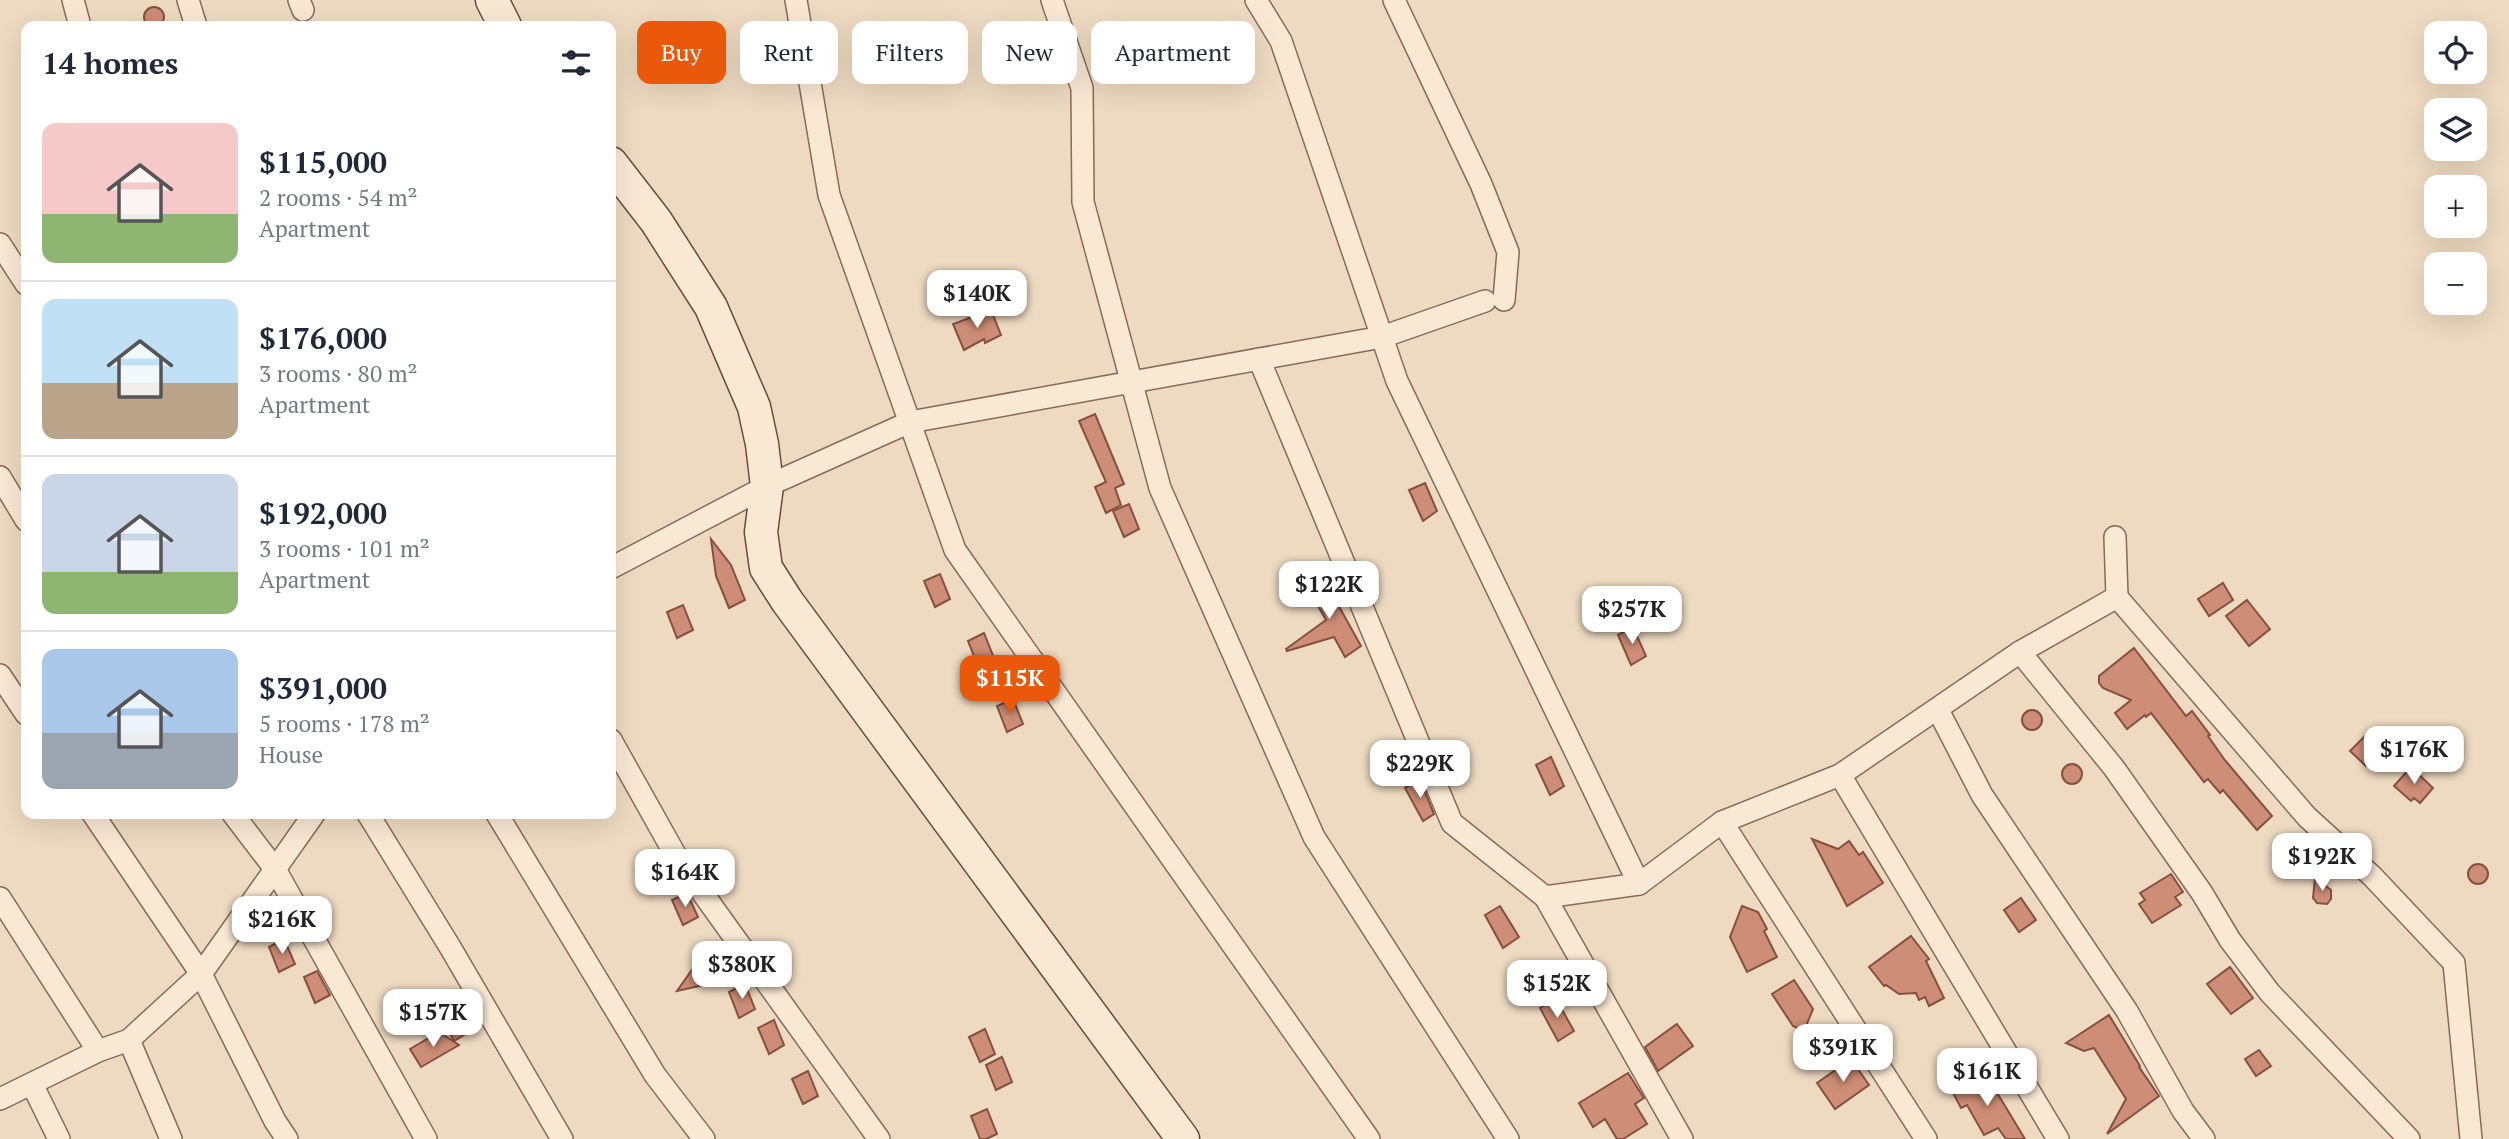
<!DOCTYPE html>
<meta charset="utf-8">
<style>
body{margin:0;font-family:"PT Serif",serif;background:#f2f2f3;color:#1f2937;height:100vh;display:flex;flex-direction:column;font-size:26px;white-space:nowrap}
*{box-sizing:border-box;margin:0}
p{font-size:23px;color:#747a83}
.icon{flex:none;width:38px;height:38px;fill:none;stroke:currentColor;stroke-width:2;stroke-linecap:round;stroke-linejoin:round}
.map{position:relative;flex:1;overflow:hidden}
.drawer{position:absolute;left:21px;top:21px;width:595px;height:798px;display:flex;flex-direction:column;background:#fff;border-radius:14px;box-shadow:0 7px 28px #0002}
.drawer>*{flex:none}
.top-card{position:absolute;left:637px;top:21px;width:665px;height:63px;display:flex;gap:14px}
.tools{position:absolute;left:2424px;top:21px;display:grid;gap:14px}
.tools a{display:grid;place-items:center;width:63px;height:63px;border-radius:14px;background:#fff;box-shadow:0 7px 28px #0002;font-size:35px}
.price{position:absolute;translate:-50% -60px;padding:0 16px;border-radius:14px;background:#fff;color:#222;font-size:23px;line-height:46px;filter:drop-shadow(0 2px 4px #0008)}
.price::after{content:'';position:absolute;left:50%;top:42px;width:21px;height:16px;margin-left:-10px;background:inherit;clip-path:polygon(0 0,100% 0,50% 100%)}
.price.on{background:#ea580c;color:#fff}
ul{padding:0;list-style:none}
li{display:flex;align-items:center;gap:21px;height:175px;padding:0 21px}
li+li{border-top:2px solid #e0e1e3}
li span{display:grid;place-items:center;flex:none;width:196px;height:140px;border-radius:14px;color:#555}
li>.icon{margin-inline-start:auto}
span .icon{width:84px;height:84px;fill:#fffc;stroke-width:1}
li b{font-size:30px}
h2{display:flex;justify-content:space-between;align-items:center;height:84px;padding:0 21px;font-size:30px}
.chip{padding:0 24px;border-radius:14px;background:#fff;box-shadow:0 7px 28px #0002;font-size:24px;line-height:63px}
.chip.on{background:#ea580c;color:#fff}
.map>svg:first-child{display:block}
.building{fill:#cd8d76;stroke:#87503e;stroke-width:2}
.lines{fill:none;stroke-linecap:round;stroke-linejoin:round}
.street-casing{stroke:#886a58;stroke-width:24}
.secondary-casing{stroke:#694c3b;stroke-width:35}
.street{stroke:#f9e8d4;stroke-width:21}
.secondary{stroke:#f9e8d4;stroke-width:32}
</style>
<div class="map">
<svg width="2509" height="1139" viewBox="0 0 2509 1139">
<rect width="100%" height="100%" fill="#eedac1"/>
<!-- building -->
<g class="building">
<circle cx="154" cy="17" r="10"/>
<path d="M991 310 1001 335 985 343 984 339 964 350 953 324Z"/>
<path d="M1095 414 1124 484 1115 488 1121 505 1106 513 1095 487 1106 482 1079 421Z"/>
<path d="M1425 483 1437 511 1423 521 1409 490Z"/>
<path d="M1129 504 1139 529 1124 537 1113 511Z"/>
<path d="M711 539 731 565 745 600 729 608 716 576Z"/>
<path d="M940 574 950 599 935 607 924 581Z"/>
<path d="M1322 576 1361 646 1345 657 1334 637 1287 651 1286 649 1326 620 1306 585Z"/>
<path d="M2223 583 2233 600 2209 616 2198 599Z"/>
<path d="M2247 600 2270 629 2249 646 2226 616Z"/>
<path d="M683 605 693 630 677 638 667 612Z"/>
<path d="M1633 627 1646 656 1631 665 1618 635Z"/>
<path d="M984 633 994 658 978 666 968 641Z"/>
<path d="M2134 648 2186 716 2192 711 2210 735 2208 736 2224 759 2272 816 2257 830 2223 790 2220 793 2208 779 2204 782 2151 713 2146 717 2145 715 2127 729 2115 713 2131 700 2103 688 2099 683V676Z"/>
<path d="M1013 699 1023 724 1007 732 997 706Z"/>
<circle cx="2032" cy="720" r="10"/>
<path d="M2372 729 2387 744 2366 766 2350 751Z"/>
<path d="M1551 757 1564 786 1550 795 1536 765Z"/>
<circle cx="2072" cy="774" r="10"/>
<path d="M2411 767 2433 788 2420 803 2414 798 2411 801 2394 786Z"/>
<path d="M1420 780 1434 814 1423 821 1405 788Z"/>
<path d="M1812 839 1838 849 1849 841 1859 855 1863 852 1883 883 1847 906Z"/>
<circle cx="2478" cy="874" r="10"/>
<path d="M2171 874 2183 892 2175 897 2181 905 2152 923 2139 904 2145 900 2140 893Z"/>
<path d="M2315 878 2331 890V899L2327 904 2317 903 2313 898Z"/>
<path d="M687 893 698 917 683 925 672 900Z"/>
<path d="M2021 898 2036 920 2019 932 2004 910Z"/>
<path d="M1500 906 1519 937 1503 948 1485 915Z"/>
<path d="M1742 906 1758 912 1767 929 1764 931 1777 957 1747 972 1730 937Z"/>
<path d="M1911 936 1929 959 1926 961 1944 998 1929 1006 1925 997 1919 1000 1916 993 1899 994 1886 985 1884 986 1869 967Z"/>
<path d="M284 939 295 964 279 972 269 947Z"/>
<path d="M719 949 729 974 708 984 677 991 701 957Z"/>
<path d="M2230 967 2253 998 2231 1014 2207 984Z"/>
<path d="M317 971 330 995 315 1003 304 977Z"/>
<path d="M1794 980 1813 1009 1804 1031 1793 1026 1772 994Z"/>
<path d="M745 984 755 1009 739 1018 729 992Z"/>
<path d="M1556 999 1574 1031 1558 1041 1540 1008Z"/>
<path d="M468 1004 480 1025 454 1041 442 1019Z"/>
<path d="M2109 1015 2140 1066 2139 1067 2159 1096 2107 1134 2126 1099 2094 1048 2084 1051 2066 1043Z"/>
<path d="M774 1020 784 1045 769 1054 758 1028Z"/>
<path d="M1677 1024 1693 1046 1658 1071 1645 1047Z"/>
<path d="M985 1029 995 1054 980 1062 969 1037Z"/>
<path d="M439 1032 459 1045 421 1067 410 1049Z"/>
<path d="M2259 1050 2271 1066 2256 1076 2245 1059Z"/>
<path d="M1002 1057 1012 1082 996 1090 986 1065Z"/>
<path d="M1851 1059 1869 1085 1835 1109 1817 1083Z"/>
<path d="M808 1071 818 1096 803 1104 792 1079Z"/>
<path d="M1628 1073 1644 1098 1635 1104 1647 1124 1623 1139H1617L1605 1119 1593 1127 1579 1103Z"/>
<path d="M1983 1074 1994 1093 1996 1091 2025 1139H2006L1998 1128 1984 1135 1967 1105 1961 1108 1952 1091Z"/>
<path d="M987 1109 997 1134 986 1139H980L971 1116Z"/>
</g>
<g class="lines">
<defs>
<g id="street">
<path d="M73 0 80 26"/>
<path d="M188 0 196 26"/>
<path d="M299 0 303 10"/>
<path d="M796 0 829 195 955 550 1369 1139"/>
<path d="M1052 0 1082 88 1083 202 1160 488 1314 837 1508 1139"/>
<path d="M1256 0 1281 41 1397 381 1639 884"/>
<path d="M1394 0 1481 184 1508 252 1504 300"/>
<path d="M0 244 26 284"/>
<path d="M1259 359 1452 823 1545 897 1639 884 1722 822 1840 775 2020 652 2117 597 2115 537"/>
<path d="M0 477 26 520"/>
<path d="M611 568 767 486 910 422 1382 337 1485 301"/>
<path d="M2117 597 2307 817 2372 876 2454 963 2471 1139"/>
<path d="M2020 652 2114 768 2202 893 2230 940 2270 993 2409 1139"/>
<path d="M0 675 26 714"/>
<path d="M1938 710 1982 795 2127 1011 2183 1111 2204 1139"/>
<path d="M611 740 676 856 879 1139"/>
<path d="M1840 775 2058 1139"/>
<path d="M93 814 201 974 275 1121 287 1139"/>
<path d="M233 814 275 869 426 1139"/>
<path d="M368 814 450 947 562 1139"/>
<path d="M497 814 655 1075 704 1139"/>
<path d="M1722 822 1926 1139"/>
<path d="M1545 897 1682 1139"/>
<path d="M0 898 98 1051"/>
<path d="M129 1040 171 1139"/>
<path d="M32 1084 59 1139"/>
<path d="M0 1099 98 1051 129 1040 201 974 314 814"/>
</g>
<g id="secondary">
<path d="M492 0 505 26"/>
<path d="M611 163 656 221 711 307 754 407 762 444 767 486 761 532 766 568 787 601 1183 1139"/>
</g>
</defs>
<!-- street casing -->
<use href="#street" class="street-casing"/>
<!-- secondary casing -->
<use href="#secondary" class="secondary-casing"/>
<!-- street -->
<use href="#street" class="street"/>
<!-- secondary -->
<use href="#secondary" class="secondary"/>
</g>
</svg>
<div class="tools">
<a><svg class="icon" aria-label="locate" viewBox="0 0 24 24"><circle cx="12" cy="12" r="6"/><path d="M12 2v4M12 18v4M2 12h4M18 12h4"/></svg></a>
<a><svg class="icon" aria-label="layers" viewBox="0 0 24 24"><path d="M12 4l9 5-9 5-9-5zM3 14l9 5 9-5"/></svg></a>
<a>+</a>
<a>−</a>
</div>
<b class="price" style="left:977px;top:330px">$140K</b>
<b class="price" style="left:1329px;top:621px">$122K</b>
<b class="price" style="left:1632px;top:646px">$257K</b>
<b class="price on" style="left:1010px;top:715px">$115K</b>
<b class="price" style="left:2414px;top:786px">$176K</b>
<b class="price" style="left:1420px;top:800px">$229K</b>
<b class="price" style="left:2322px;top:893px">$192K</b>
<b class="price" style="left:685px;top:909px">$164K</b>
<b class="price" style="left:282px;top:956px">$216K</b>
<b class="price" style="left:742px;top:1001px">$380K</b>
<b class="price" style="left:1557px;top:1020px">$152K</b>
<b class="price" style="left:433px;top:1049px">$157K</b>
<b class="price" style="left:1843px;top:1084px">$391K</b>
<b class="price" style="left:1987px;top:1108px">$161K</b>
<div class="top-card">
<a class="chip on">Buy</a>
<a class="chip">Rent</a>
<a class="chip">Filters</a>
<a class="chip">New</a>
<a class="chip">Apartment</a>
</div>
<section class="drawer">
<h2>14 homes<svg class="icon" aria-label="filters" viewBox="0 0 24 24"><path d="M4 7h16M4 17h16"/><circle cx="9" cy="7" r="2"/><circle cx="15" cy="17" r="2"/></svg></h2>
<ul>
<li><span style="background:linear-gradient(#f6c9c9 65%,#8fb573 0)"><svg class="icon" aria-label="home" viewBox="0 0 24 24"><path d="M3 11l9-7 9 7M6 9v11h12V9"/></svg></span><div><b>$115,000</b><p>2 rooms · 54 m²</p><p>Apartment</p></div></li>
<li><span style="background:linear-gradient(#bfe0f5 60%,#b9a48a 0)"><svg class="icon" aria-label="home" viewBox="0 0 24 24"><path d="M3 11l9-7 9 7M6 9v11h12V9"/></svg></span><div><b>$176,000</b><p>3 rooms · 80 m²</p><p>Apartment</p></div></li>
<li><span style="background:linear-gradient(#c9d6e8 70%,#8fb573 0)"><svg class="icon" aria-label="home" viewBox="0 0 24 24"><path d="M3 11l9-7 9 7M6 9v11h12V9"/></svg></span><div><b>$192,000</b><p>3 rooms · 101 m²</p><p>Apartment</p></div></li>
<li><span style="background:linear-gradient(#a9c7e8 60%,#9aa5b1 0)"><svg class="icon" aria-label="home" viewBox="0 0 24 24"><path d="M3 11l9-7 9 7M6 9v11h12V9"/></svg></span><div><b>$391,000</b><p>5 rooms · 178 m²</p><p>House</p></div></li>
</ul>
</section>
</div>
